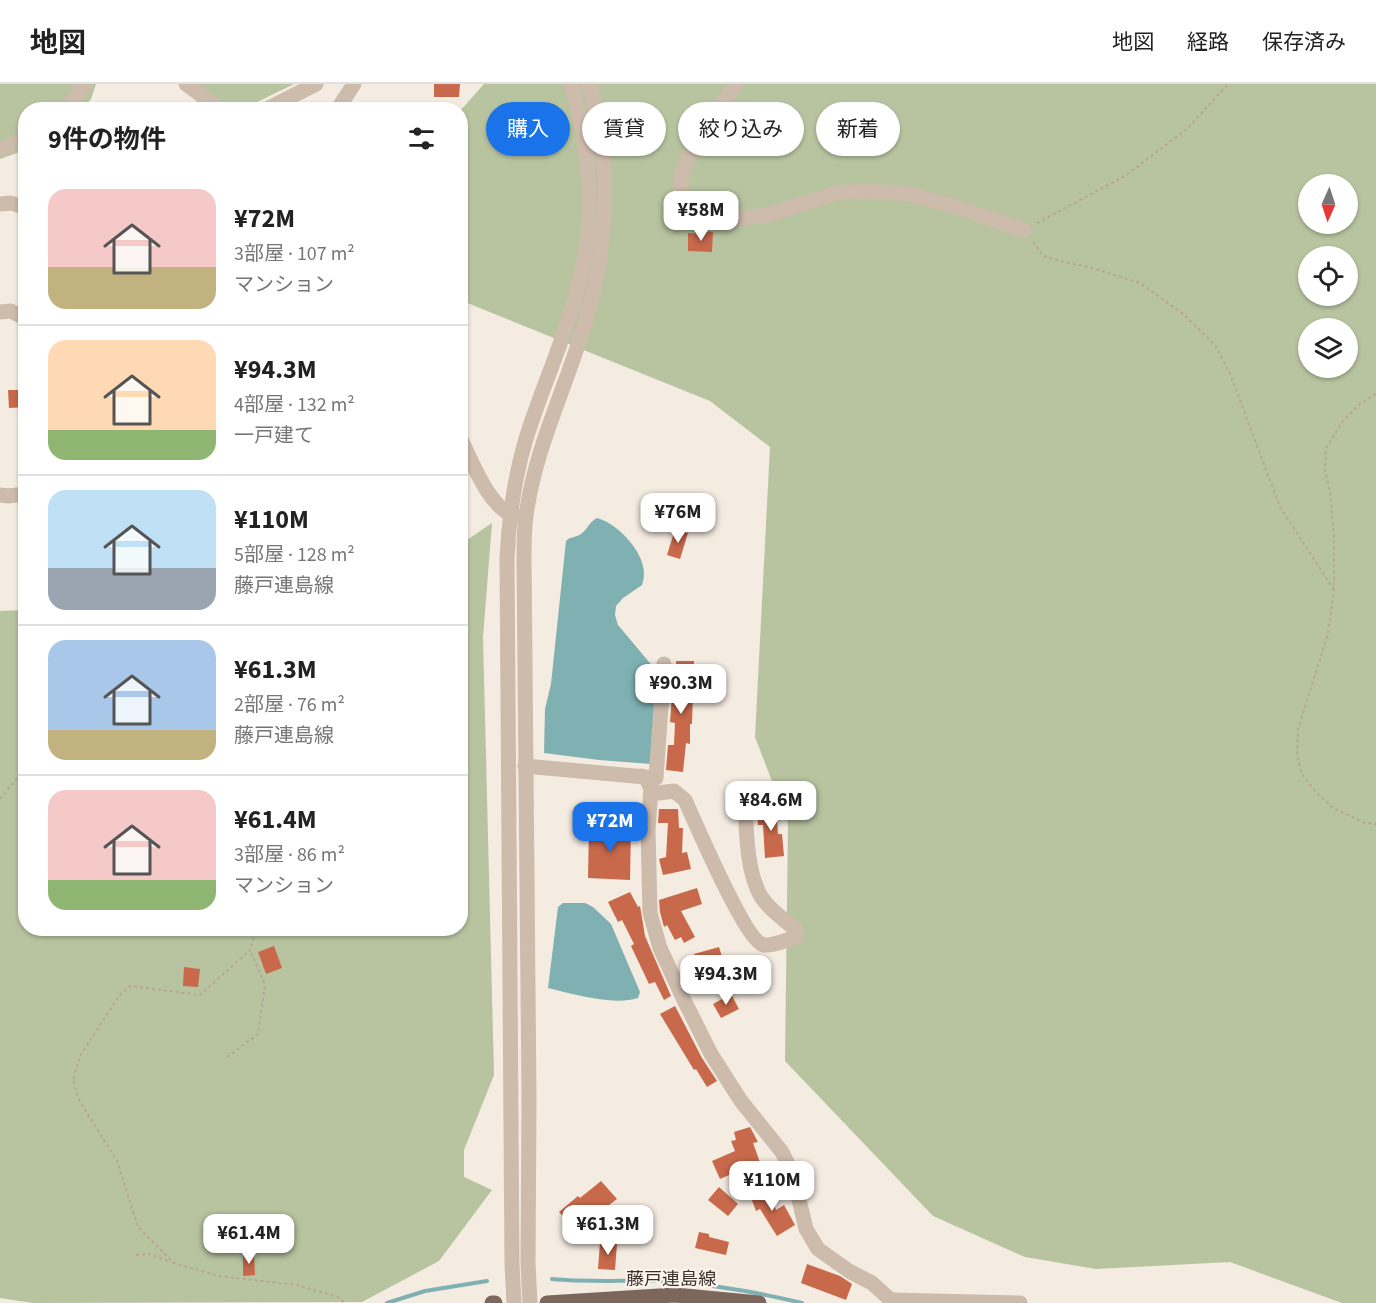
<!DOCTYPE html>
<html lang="ja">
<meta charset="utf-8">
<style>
body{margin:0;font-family:"Source Sans 3","Noto Sans JP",sans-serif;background:#f6f6f6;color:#222;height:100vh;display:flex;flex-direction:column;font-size:22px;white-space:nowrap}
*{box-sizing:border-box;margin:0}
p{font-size:20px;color:#767676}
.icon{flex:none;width:33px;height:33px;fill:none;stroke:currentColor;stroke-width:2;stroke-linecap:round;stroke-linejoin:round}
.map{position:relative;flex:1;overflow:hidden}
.drawer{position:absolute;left:18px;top:18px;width:450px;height:834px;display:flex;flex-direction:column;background:#fff;border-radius:24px;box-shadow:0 2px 4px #0004}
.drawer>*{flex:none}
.banner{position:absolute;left:486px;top:18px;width:570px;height:54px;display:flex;gap:12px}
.needle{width:39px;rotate:183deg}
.tools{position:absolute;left:1298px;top:90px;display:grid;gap:12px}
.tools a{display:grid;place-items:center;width:60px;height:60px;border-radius:50%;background:#fff;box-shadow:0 2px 4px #0004;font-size:30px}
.price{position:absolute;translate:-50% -51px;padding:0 14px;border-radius:12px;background:#fff;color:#222;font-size:20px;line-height:39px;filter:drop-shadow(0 2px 3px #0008)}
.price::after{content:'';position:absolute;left:50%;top:36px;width:18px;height:14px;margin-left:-9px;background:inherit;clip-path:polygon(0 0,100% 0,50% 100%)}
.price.active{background:#1a73e8;color:#fff}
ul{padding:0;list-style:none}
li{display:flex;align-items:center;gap:18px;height:150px;padding:0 30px}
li+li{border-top:2px solid #e0e0e0}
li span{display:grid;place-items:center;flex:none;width:168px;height:120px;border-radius:18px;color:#555}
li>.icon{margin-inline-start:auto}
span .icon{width:72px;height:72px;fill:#fffc;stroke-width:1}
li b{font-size:26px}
h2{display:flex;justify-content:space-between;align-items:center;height:72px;padding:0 30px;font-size:26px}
.tag{padding:0 21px;border-radius:27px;background:#fff;box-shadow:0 2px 4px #0004;font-size:21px;line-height:54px}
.tag.active{background:#1a73e8;color:#fff}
header{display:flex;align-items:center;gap:36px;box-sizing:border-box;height:84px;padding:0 30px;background:#fff;border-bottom:2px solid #e0e0e0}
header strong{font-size:28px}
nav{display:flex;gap:33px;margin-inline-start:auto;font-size:21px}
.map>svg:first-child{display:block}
.green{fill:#b8c4a0;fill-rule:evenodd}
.water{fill:#7fb0b2}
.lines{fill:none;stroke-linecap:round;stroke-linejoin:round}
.stream{stroke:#7fb0b2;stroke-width:4}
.building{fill:#c8694b}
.path{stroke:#b9a596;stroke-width:2;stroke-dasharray:3 3;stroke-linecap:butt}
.minor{stroke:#cdbbac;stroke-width:15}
.major{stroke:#7d675c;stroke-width:15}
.labels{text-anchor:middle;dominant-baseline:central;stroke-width:4.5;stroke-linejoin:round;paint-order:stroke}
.street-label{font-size:18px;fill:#3b302b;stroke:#fbf5ee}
</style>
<header>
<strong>地図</strong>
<nav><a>地図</a><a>経路</a><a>保存済み</a></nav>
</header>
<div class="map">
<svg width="1376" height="1219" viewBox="0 0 1376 1219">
<rect width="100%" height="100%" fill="#f4ebe1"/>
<!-- green -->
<g class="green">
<path d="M0 0H96L91 15 82 25 26 26 25 66 0 75Z"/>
<path d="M197 0H294L245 24 221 19Z"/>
<path d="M484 0H1376V1219H1342L1230 1178 1096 1185 1025 1173 933 1132 785 977 788 739 755 653 770 363 710 317 465 218 460 207V27ZM1308 100H1347V140H1308ZM1308 172H1347V212H1308ZM1308 244H1347V284H1308Z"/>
<path d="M492 439 483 553 494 991 464 1066V1093L492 1106 439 1177 362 1218 33 1219 0 1214V527L25 526 26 844H460L461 460Z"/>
</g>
<!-- water -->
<g class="water">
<path d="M597 434C620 440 653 476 642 501L623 514 616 522 615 531 618 541 654 584 656 611 651 680 599 676 544 669 545 625 551 600 566 457C571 452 575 454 581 450 587 446 589 438 597 434Z"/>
<path d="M563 819H585L593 823 611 840 640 908 638 914C613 922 573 910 548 904L558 823Z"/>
</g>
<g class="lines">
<!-- stream -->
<g class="stream">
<path d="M552 1195C594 1199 636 1195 678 1198 720 1202 761 1209 802 1219"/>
<path d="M387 1219 425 1207 487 1197"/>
</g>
</g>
<!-- building -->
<g class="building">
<path d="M434 0H460L459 13H434Z"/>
<path d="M695 147 713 148 712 168 688 167V149L695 150Z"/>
<path d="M8 306H26V323L9 324Z"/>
<path d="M675 445 688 449 680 475 667 471Z"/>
<path d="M676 577H694L692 640H690V660L686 659 683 688 666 686 668 661H674L675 639 670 638 672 612H677Z"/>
<path d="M776 722 778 750H782L784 772 765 774 763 741H758L757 723Z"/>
<path d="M659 725H678L679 744H683L682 769 687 768 691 785 663 791 659 775 666 773 668 739H658Z"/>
<path d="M589 742 631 743 630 796 588 794Z"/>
<path d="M697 804 702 820 681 827 695 853 684 859 681 853 675 856 667 841 664 843 660 828 659 816Z"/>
<path d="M630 808 638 823 640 822 645 852 671 912 664 916 655 898 649 900 631 862 634 860 622 836 618 838 608 818Z"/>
<path d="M274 862 282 884 266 890 258 868Z"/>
<path d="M719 863 725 882 699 889 694 870Z"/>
<path d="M184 883 200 885 198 903 183 902Z"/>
<path d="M731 910 739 925 721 934 713 920Z"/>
<path d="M675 922 702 974 717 997 707 1003 696 985 694 986 660 930Z"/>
<path d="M750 1043 758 1058 753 1059 762 1084 740 1092 738 1087 720 1095 712 1077 735 1067 731 1057 736 1056 734 1048Z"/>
<path d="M601 1097 617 1115 604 1125 611 1133 602 1140 605 1144 587 1159 559 1128 578 1112 580 1114Z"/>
<path d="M719 1103 738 1120 728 1132 708 1116Z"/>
<path d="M768 1104 776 1126 784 1121 795 1141 777 1152 760 1125 756 1127 750 1111Z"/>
<path d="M699 1148 709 1150V1153L729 1158 726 1171 695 1164Z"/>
<path d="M600 1159 617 1160 615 1186 598 1185Z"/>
<path d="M243 1171H254L255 1191 243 1192Z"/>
<path d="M807 1180 840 1192 852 1200 846 1216 801 1199Z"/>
</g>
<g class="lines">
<!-- path -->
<g class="path">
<path d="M1037 139 1125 92 1188 44 1228 0"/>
<path d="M1033 158 1043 172 1068 179 1089 183 1140 199 1182 229 1215 261 1229 287 1280 423 1334 506"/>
<path d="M1376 310 1360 320 1343 337 1326 364 1325 387 1330 408 1334 453V506L1328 550 1298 645 1297 671 1302 690 1314 706 1333 724 1365 739 1376 740"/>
<path d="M0 715 26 683"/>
<path d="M249 844 255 850 250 866 200 911 130 902 119 912 80 972 73 996 79 1016 117 1077 138 1143 174 1179 219 1192 297 1201 338 1213 345 1219"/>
<path d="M227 973 258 950 265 901 250 866"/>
<path d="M136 1171 149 1170 171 1178"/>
</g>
<!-- minor -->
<g class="minor">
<path d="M186 0 221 26"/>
<path d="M736 0 698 52 682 88 681 108 691 126 701 135 716 137 767 131 837 109 866 107 909 110 950 121 1024 146"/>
<path d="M65 26 85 0"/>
<path d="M265 26 316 0"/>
<path d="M337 26 354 0"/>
<path d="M0 66 26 54"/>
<path d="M0 120 11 119 26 124"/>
<path d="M0 228 11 227 26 235"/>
<path d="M460 353C471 375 490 428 517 432"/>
<path d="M0 411 8 412 26 410"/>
<path d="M525 682 656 694 664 580"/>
<path d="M642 692 647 696 651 705 648 746 650 829 660 864 685 918 711 970 741 1017 782 1068 793 1090 806 1145 818 1165 849 1187 872 1199 894 1219"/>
<path d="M651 710 674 707 685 716C695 738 746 858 764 861 774 862 787 856 796 853V846C786 837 774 829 765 818 746 795 746 743 745 714"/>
<path d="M891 1216 1020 1219"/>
<path d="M514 1219 512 1180 507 474C509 434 514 396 525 358 541 305 565 256 578 202 596 136 591 65 571 0"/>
<path d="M530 1219 528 1179 529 1015 524 473C524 460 524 446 526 432 534 370 561 314 580 255 607 173 615 83 589 0"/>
</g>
<!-- major -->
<g class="major">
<path d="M492 1219H495"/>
<path d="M547 1219 675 1211 759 1219"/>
</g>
</g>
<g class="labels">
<!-- street labels -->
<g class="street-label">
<text x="671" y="1195">藤戸連島線</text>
</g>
</g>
</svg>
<div class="tools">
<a><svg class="needle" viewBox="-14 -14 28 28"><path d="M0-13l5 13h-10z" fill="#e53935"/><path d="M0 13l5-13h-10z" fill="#767676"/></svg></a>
<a><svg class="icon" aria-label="locate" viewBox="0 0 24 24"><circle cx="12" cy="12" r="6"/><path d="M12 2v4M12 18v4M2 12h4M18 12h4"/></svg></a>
<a><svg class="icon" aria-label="layers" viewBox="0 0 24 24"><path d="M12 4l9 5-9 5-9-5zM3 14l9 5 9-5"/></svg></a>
</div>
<b class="price" style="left:701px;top:158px">¥58M</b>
<b class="price" style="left:678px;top:460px">¥76M</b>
<b class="price" style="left:681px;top:631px">¥90.3M</b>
<b class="price" style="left:771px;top:748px">¥84.6M</b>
<b class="price active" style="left:610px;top:769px">¥72M</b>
<b class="price" style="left:726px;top:922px">¥94.3M</b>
<b class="price" style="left:772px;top:1128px">¥110M</b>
<b class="price" style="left:608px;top:1172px">¥61.3M</b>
<b class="price" style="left:249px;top:1181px">¥61.4M</b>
<div class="banner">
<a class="tag active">購入</a>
<a class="tag">賃貸</a>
<a class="tag">絞り込み</a>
<a class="tag">新着</a>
</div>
<section class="drawer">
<h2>9件の物件<svg class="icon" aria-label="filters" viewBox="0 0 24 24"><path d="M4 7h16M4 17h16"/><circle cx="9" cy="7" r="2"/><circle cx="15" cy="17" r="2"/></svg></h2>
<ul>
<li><span style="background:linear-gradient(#f6c9c9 65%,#c2b280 0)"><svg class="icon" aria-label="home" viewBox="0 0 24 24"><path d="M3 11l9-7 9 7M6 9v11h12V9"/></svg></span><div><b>¥72M</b><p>3部屋 · 107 m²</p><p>マンション</p></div></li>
<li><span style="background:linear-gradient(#ffd9b3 75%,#8fb573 0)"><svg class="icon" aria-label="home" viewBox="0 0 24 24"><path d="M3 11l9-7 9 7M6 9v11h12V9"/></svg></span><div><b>¥94.3M</b><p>4部屋 · 132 m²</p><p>一戸建て</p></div></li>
<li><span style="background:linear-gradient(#bfe0f5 65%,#9aa5b1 0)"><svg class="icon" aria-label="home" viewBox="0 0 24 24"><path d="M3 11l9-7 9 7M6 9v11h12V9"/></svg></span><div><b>¥110M</b><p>5部屋 · 128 m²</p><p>藤戸連島線</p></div></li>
<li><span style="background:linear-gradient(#a9c7e8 75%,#c2b280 0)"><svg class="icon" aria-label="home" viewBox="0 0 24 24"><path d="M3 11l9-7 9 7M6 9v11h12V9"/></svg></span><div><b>¥61.3M</b><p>2部屋 · 76 m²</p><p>藤戸連島線</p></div></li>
<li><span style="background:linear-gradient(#f6c9c9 75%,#8fb573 0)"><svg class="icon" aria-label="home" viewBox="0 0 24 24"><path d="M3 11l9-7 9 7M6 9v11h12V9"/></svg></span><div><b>¥61.4M</b><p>3部屋 · 86 m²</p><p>マンション</p></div></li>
</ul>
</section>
</div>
